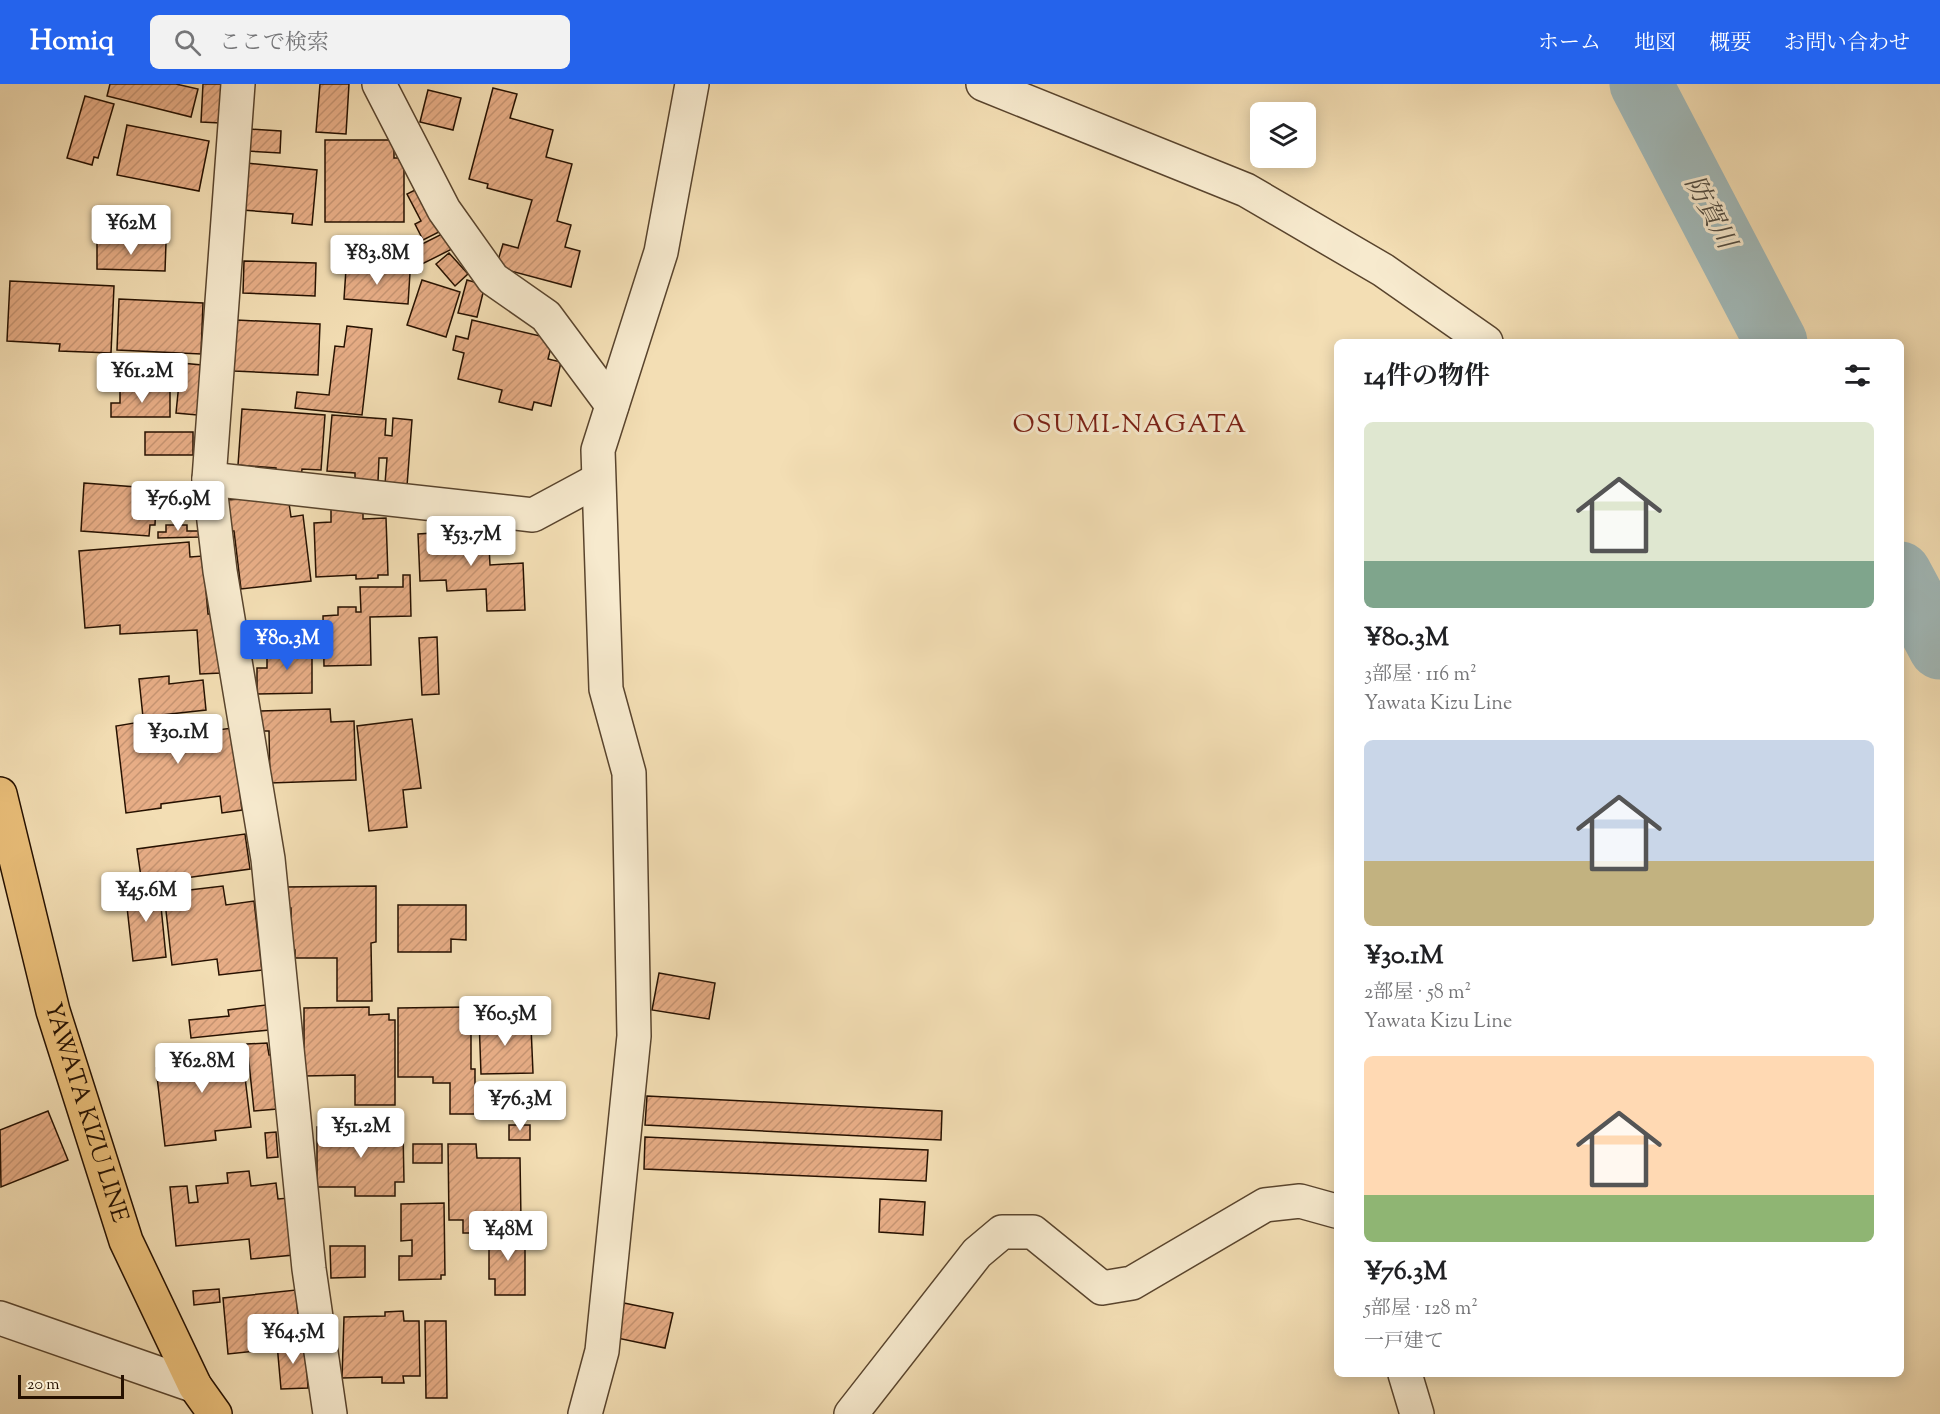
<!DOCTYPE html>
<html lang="ja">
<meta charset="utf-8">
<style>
body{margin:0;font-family:"Sorts Mill Goudy","Noto Serif JP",serif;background:#f2f2f2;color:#202124;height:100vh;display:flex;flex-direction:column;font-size:22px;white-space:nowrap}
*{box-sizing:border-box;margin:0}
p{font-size:20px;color:#757577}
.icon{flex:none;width:33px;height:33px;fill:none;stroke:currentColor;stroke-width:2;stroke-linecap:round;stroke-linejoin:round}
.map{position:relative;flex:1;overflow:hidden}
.side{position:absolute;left:1334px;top:255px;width:570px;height:1038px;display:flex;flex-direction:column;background:#fff;border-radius:9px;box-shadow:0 3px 15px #0003}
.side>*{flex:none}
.buttons{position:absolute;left:1250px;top:18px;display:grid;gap:12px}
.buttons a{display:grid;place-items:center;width:66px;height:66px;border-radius:9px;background:#fff;box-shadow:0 3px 15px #0003;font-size:30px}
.scale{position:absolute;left:18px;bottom:15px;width:106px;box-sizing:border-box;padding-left:6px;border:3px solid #261100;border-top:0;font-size:16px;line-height:21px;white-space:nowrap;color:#261100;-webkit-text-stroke:4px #f7eace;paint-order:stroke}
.price{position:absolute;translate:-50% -51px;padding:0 14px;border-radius:6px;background:#fff;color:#222;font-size:20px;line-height:39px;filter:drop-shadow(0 2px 3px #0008)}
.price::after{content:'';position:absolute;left:50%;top:36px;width:18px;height:14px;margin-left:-9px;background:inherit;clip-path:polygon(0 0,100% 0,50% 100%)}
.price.active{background:#2563eb;color:#fff}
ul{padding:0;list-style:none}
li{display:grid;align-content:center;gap:12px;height:318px;padding:0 30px}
li span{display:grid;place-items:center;height:186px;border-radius:9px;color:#555}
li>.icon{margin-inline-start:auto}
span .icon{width:108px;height:108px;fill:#fffc;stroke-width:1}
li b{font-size:26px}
h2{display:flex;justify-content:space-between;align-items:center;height:72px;padding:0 30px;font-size:26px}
header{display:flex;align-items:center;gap:36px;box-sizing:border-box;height:84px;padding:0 30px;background:#2563eb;color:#fff}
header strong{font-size:28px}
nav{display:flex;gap:33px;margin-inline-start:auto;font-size:21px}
.search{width:420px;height:54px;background:#f2f2f2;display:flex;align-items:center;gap:15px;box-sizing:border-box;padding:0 21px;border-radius:9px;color:#757577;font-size:22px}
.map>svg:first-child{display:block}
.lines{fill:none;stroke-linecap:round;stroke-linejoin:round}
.river{stroke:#a1b9b9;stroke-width:63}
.building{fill:url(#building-hatch);stroke:#261100;stroke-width:1.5}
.minor-casing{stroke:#59442d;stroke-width:36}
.major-casing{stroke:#261100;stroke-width:36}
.minor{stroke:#f7eace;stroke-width:33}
.major{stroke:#eabf7a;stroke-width:33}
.labels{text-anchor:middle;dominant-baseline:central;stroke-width:6;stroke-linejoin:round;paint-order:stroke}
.street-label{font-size:24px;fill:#261100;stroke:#f7eace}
.water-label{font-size:26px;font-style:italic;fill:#514c41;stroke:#f7eace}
.neighbourhood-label{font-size:26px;letter-spacing:1.5px;fill:#7a1f14;stroke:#f7eace}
</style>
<header>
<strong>Homiq</strong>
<div class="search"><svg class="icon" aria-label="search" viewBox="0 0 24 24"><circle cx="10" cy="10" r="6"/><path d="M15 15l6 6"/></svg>ここで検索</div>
<nav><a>ホーム</a><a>地図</a><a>概要</a><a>お問い合わせ</a></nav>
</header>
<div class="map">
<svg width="1940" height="1330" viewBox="0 0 1940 1330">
<defs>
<pattern id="building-hatch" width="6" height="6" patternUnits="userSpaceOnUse" patternTransform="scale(1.5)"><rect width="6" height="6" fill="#e7ad86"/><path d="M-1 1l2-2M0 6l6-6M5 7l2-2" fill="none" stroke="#c69472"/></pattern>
</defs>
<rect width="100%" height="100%" fill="#f3deb4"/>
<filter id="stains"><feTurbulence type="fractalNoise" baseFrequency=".00333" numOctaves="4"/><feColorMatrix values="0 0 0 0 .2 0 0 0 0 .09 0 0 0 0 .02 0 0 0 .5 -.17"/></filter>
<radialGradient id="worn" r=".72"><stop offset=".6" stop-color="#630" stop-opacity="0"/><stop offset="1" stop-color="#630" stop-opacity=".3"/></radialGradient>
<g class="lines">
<!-- river -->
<g class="river">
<path d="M1641 0 1776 258"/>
<path d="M1900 489 1940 564"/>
</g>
</g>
<!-- building -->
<g class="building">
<path d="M110 0H176L198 5 191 33 107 12Z"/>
<path d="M203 0H223L220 39 201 38Z"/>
<path d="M320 0H349L346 50 316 48Z"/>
<path d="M493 4 517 10 510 34 553 46 546 73 572 80 557 137 571 141 565 163 580 167 571 203 496 183 503 160 518 164 532 116 487 104 488 100 469 95Z"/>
<path d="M428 6 461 14 453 46 420 38Z"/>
<path d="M85 12 114 20 98 74 94 73 92 81 67 74Z"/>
<path d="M127 41 209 57 199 107 117 91Z"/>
<path d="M249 45 281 47 280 69 247 67Z"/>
<path d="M325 56H394V74H404V138H325Z"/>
<path d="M246 79 317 86 312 141 292 139 293 130 242 126Z"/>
<path d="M421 103 443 146 423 156 415 140 421 137 407 110Z"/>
<path d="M444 149 452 165 418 182 410 166Z"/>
<path d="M97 157 166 159 165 187 97 185Z"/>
<path d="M449 169 468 190 455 202 436 180Z"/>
<path d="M244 177 316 179 315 212 243 209Z"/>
<path d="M346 185 410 189 408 220 344 215Z"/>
<path d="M422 196 460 208 446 253 407 241Z"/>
<path d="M467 196 485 201 477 233 458 229Z"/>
<path d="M10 197 114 202 111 269 59 267 60 260 7 257Z"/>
<path d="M119 215 203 219 201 270 117 266Z"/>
<path d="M236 236 320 240 318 291 234 287Z"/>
<path d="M472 236 553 255 548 275 561 278 551 322 534 318 532 326 499 318 502 306 458 295 464 269 453 266 456 252 468 255Z"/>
<path d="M347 242 372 245 362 331 295 324 297 308 329 311 335 262 344 263Z"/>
<path d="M181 279 202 281 197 331 176 329Z"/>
<path d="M120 306H170V333H111V319H120Z"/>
<path d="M242 325 325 331 321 386 302 385 301 395 275 393 276 384 238 381Z"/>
<path d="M332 331 386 335 385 351 392 352 393 334 412 336 407 402 385 400 387 374H379L378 397 355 395V389L327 387Z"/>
<rect x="145" y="348" width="48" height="23"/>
<path d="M84 399 150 404 149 418H156L155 441H150L149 452 81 447Z"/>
<path d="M288 412 291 433 303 431 311 497 241 505 234 447H230L226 416Z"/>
<path d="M363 424V435L386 434 388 491H378V494L356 495V491L316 493 314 439 331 438V425Z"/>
<path d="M166 441H187V447H200V453L158 454V448H166Z"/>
<path d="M488 441 490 481 523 479 525 526 487 527 486 505 447 507 446 496 420 497 418 450 464 447 463 443Z"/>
<path d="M189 458 190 473 203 472 208 530H216L221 589 200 590 197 546 120 550V541L85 544 79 467Z"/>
<path d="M403 491H410L411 532 370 533 371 581 324 582 323 532 338 531V523H356V528H361L360 503H403Z"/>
<path d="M437 553 439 610 422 611 419 554Z"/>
<path d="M289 559H312V609L257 610V584H267V566H289Z"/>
<path d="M169 592V600L203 596 206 626 143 633 139 595Z"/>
<path d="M330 625 331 638 354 637 356 696 270 699 269 647H260V627Z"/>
<path d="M412 635 421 704 403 706 407 743 369 747 357 642Z"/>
<path d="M209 636 211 647 232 644 242 726 222 729 220 712 161 720V724L126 729 116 642 140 638 141 645Z"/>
<path d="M245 750 250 785 142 800 137 765Z"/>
<path d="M159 802 166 873 133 877 125 805Z"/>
<path d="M223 802 226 821 254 817 262 886 219 891 217 875 172 881 164 809Z"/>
<path d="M376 802V858L371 859 372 917H337V874H295V866H292L291 824H285V803Z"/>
<path d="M398 821H466V856L451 855V868H398Z"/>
<path d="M659 889 715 899 709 935 652 926Z"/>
<path d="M266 921 269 946 191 954 189 936 229 932 228 926Z"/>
<path d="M369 923V931L389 930V936H395V1021H355V991L304 992V924Z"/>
<path d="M466 923V938H471V985H475V1030H450V999H433V993H398V924Z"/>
<path d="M508 933 509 943 531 942 533 989 481 990 479 934Z"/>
<path d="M267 959 269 971H271L277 1025 254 1027 247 960Z"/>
<path d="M241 960 251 1043 215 1047 216 1056 165 1062 156 984 163 983 162 969Z"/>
<path d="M647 1012 942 1027 941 1056 645 1041Z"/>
<path d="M48 1027 68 1076 1 1103 0 1046Z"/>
<path d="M373 1040H392V1047L403 1046 404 1098H395V1112H355V1103H317V1043H373Z"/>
<rect x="509" y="1041" width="21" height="15"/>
<path d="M276 1048 278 1073 267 1074 265 1049Z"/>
<path d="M645 1053 928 1066 926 1097 644 1085Z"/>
<rect x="413" y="1060" width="29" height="19"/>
<path d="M448 1060H476L477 1074H520L521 1136 484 1137V1149H463V1136H449Z"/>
<path d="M249 1087 251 1102 276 1099 278 1115 289 1114 294 1171 251 1175 249 1155 176 1162 170 1103 187 1102 189 1119 198 1118 196 1102 228 1099 227 1089Z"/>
<path d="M880 1115 925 1118 923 1151 879 1148Z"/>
<path d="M444 1119 445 1191H441V1195L399 1196V1172H412V1156L401 1157V1120Z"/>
<path d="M492 1147H525V1211H495V1195H489V1154H492Z"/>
<path d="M330 1162H365V1193L331 1194Z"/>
<path d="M219 1205 220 1218 194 1221 193 1207Z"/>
<path d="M296 1206 299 1244 272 1247 273 1265 228 1270 223 1214Z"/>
<path d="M624 1219 673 1229 665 1264 617 1254Z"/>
<path d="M403 1227 404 1237H419L420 1292H403L404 1299H382V1293L342 1294 344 1233 385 1232V1228Z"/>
<path d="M425 1237H446L447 1314H426Z"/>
<path d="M305 1257 308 1304 281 1305 277 1260Z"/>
</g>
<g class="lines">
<defs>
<g id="minor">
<path d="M238 0 209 395 220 487 268 775 309 1185 330 1330"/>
<path d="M379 0 444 126 493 195 546 232 612 321"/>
<path d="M983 0 1246 106 1383 186 1486 258"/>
<path d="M209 395 533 431 598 396"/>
<path d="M0 1234 195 1302"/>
<path d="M1405 1290 1417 1330"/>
<path d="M585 1330 602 1267 634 952 629 689 606 605 598 366 661 168 692 0"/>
<path d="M851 1330 977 1169 1002 1148H1033L1102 1204 1132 1199 1265 1121 1300 1117 1336 1127"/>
</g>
<g id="major">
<path id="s1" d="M0 710 53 927 126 1157 195 1302 215 1330"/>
</g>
</defs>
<!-- minor casing -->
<use href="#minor" class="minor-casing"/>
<!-- major casing -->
<use href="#major" class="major-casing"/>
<!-- minor -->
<use href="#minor" class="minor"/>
<!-- major -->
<use href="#major" class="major"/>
</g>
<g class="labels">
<!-- street labels -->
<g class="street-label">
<text stroke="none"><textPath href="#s1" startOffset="330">YAWATA KIZU LINE</textPath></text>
</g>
<!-- water labels -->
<g class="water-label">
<text transform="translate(1709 129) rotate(62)">防賀川</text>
</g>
<!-- neighbourhood labels -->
<g class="neighbourhood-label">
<text x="1130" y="341">OSUMI-NAGATA</text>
</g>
</g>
<rect width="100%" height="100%" filter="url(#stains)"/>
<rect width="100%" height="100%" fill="url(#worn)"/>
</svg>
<div class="buttons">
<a><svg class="icon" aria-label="layers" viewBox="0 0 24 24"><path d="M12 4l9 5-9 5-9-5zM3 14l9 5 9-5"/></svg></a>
</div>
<div class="scale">20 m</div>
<b class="price" style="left:131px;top:172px">¥62M</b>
<b class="price" style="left:377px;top:202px">¥83.8M</b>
<b class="price" style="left:142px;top:320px">¥61.2M</b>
<b class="price" style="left:178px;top:448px">¥76.9M</b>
<b class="price" style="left:471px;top:483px">¥53.7M</b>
<b class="price active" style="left:287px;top:587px">¥80.3M</b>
<b class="price" style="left:178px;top:681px">¥30.1M</b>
<b class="price" style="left:146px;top:839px">¥45.6M</b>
<b class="price" style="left:505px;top:963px">¥60.5M</b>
<b class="price" style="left:202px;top:1010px">¥62.8M</b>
<b class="price" style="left:520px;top:1048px">¥76.3M</b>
<b class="price" style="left:361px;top:1075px">¥51.2M</b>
<b class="price" style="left:508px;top:1178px">¥48M</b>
<b class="price" style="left:293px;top:1281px">¥64.5M</b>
<section class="side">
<h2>14件の物件<svg class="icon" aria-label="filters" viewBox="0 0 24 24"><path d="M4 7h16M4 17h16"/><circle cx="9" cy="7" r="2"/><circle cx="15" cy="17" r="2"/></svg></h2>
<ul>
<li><span style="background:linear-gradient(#dfe7d0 75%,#7fa58c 0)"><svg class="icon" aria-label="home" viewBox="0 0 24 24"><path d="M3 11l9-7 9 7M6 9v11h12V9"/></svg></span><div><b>¥80.3M</b><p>3部屋 · 116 m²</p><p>Yawata Kizu Line</p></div></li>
<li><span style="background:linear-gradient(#c9d6e8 65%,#c2b280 0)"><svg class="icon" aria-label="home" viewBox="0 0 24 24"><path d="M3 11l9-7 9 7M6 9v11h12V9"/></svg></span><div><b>¥30.1M</b><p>2部屋 · 58 m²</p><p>Yawata Kizu Line</p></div></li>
<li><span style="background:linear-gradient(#ffd9b3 75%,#8fb573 0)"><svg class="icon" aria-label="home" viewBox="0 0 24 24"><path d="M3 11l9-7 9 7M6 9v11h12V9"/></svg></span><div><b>¥76.3M</b><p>5部屋 · 128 m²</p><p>一戸建て</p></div></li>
</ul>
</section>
</div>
